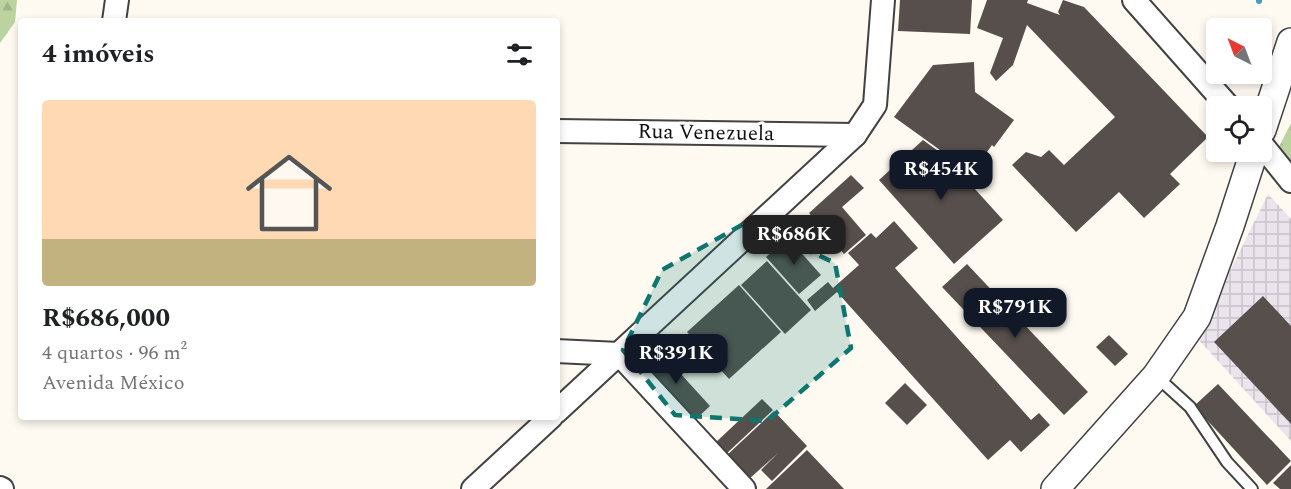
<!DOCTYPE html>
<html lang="pt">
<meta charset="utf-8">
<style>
body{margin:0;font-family:Spectral,serif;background:#f6f6f6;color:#202124;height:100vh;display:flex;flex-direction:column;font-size:22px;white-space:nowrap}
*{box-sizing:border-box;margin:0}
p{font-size:20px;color:#757577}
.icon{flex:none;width:33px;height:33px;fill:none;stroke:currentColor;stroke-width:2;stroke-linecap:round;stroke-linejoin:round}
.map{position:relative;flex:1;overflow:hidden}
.side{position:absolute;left:18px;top:18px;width:542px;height:402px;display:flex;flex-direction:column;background:#fff;border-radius:6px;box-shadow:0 3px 9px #0003}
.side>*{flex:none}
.needle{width:39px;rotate:318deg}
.tools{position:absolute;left:1206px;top:18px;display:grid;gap:12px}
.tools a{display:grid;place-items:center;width:66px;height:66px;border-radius:6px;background:#fff;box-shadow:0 3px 9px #0003;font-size:30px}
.price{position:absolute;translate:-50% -51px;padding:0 14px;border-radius:12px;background:#111827;color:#fff;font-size:20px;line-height:39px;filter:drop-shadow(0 2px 3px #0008)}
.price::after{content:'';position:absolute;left:50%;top:36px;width:18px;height:14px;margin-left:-9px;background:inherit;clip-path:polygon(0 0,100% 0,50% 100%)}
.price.active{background:#222;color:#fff}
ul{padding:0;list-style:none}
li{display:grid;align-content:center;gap:12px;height:318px;padding:0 24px}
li+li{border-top:2px solid #e0e0e0}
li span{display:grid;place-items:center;height:186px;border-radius:6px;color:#555}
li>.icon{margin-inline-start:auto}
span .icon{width:108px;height:108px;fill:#fffc;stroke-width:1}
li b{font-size:26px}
h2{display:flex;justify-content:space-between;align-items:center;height:72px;padding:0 24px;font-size:26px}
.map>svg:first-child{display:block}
.industrial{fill:url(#industrial-grid)}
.forest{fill:url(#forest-firs)}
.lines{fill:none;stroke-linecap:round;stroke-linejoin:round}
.stream{stroke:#499ac0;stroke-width:6}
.building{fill:#564f4c}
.service-casing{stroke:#424242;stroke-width:14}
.minor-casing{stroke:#424242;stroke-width:26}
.tertiary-casing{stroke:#424242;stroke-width:30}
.service{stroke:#fff;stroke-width:10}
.minor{stroke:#fff;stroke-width:22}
.tertiary{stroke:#fff;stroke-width:27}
.marked{fill:#0f766e;fill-opacity:0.2;stroke:#0f766e;stroke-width:4.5;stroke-dasharray:12 8;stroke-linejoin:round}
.labels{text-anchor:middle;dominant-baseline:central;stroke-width:6;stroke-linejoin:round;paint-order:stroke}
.street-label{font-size:21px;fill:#0f0f0f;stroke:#fff}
</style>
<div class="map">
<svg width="1291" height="489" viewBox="0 0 1291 489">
<defs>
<pattern id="industrial-grid" width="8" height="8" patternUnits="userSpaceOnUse" patternTransform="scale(1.5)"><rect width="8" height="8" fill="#ebe4ec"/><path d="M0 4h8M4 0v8" fill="none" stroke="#c8c2c9"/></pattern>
<pattern id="forest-firs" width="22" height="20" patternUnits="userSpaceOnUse" patternTransform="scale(1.5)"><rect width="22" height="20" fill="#bbd49f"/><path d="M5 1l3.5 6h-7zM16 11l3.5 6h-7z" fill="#a0b588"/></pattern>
</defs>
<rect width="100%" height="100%" fill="#fefaf2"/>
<!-- industrial -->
<path class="industrial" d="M1268 194 1291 219V441L1197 338Z"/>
<!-- forest -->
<g class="forest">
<path d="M0 0H17L15 22 0 43Z"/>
<path d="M1291 123V161L1279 147Z"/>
</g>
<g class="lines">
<!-- stream -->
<path class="stream" d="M1259 0V1"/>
</g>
<!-- building -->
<g class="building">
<path d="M900 0H972L970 34 898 31Z"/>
<path d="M987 0H1028L1027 3 1060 15 1058 12 1063 0 1084 7 1208 137 1170 174 1180 184 1144 218 1119 192 1076 232 1012 165 1026 152 1041 157 1049 150 1064 165 1115 117 1027 25 1013 65 996 81 990 73 1003 38 977 28Z"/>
<path d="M974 62 975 92 1014 120 994 147 992 145 972 173 894 117 933 65Z"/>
<path d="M923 140 945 156 1003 220 954 264 879 180Z"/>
<path d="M851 175 864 188 842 207 866 235 844 254 809 213Z"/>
<path d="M894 221 918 248 895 268 1031 420 1039 413 1050 425 1021 452 1010 440 988 460 837 292 815 311 807 300 828 282 833 288 859 265 848 253 871 233 876 238Z"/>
<path d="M788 238 821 275 799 294 766 257Z"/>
<path d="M767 261 811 310 785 334 741 285Z"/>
<path d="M967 264 1088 392 1064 415 942 287Z"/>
<path d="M739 285 781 332 729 379 687 332Z"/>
<path d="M1263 296 1291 326V424L1214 342Z"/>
<path d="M1109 335 1128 354 1115 366 1096 347Z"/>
<path d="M659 350 710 406 695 420 643 365Z"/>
<path d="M905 383 927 405 907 425 885 403Z"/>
<path d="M1218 384 1291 461 1267 485 1194 406Z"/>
<path d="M762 399 773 410 725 455 714 444Z"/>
<path d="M774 411 807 446 772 481 761 470 778 453 748 480 726 456Z"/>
<path d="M807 450 844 489H766Z"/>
<path d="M1291 465V489H1280L1273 483Z"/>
</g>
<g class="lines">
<defs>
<path id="service" d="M1156 376 1190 407 1227 462 1252 489"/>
<g id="minor">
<path d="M1134 0 1228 106"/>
<path d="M114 21 117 0"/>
<path d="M556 131 855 135"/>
<path d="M1262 145 1291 181"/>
<path d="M556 351 619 354 744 489"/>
<path d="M556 412 855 135 875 105 883 0"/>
<path d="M0 488 2 489"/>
<path d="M473 489 551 417"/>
</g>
<g id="tertiary">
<path d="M1262 130 1291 42"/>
<path d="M1055 489 1156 376 1197 317 1230 226 1254 152"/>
</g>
</defs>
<!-- service casing -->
<use href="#service" class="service-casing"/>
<!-- minor casing -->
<use href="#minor" class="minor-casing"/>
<!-- tertiary casing -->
<use href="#tertiary" class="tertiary-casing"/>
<!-- service -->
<use href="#service" class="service"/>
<!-- minor -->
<use href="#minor" class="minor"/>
<!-- tertiary -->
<use href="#tertiary" class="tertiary"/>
</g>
<!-- marked area -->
<path class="marked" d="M747 222 835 263 851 348 767 421 675 415 623 350 662 270Z"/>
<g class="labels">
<!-- street labels -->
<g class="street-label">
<text transform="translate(706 133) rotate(1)">Rua Venezuela</text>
</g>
</g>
</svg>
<div class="tools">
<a><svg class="needle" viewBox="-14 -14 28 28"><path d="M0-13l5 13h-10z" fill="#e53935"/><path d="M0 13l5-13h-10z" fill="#757577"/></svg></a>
<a><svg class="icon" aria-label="locate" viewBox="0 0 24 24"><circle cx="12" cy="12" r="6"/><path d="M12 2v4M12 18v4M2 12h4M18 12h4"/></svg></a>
</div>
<b class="price" style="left:941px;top:201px">R$454K</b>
<b class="price active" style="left:794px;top:266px">R$686K</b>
<b class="price" style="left:1015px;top:339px">R$791K</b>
<b class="price" style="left:676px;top:385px">R$391K</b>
<section class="side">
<h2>4 imóveis<svg class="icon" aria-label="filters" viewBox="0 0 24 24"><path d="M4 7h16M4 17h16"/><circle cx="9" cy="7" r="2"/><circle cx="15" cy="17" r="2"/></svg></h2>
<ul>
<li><span style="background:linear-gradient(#ffd9b3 75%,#c2b280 0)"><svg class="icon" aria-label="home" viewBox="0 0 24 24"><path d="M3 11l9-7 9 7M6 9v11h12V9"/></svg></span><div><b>R$686,000</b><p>4 quartos · 96 m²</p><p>Avenida México</p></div></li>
</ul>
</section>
</div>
